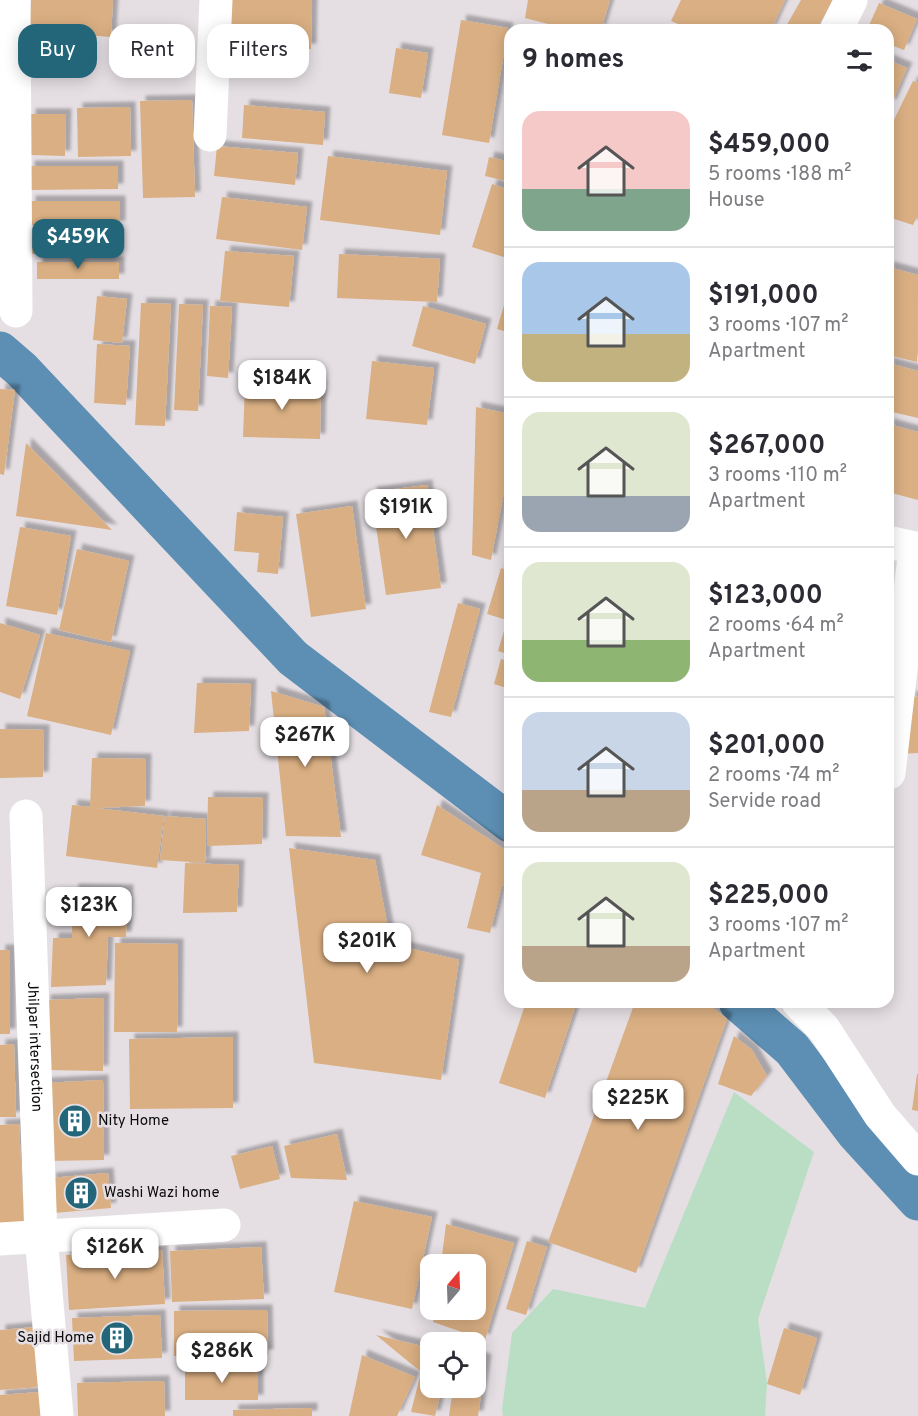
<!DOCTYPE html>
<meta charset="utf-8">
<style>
body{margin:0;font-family:Overpass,sans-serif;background:#f7f7f7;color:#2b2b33;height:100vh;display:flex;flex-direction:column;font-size:22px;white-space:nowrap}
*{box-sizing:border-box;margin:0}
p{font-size:20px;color:#7c7c81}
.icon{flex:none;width:33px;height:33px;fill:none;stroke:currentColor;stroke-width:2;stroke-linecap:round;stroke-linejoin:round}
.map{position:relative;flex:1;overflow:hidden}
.details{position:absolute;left:504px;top:24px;width:390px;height:984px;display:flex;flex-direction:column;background:#fff;border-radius:18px;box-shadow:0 3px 15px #0003}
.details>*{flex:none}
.top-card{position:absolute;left:18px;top:24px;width:396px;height:54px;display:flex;gap:12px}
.needle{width:39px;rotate:19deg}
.controls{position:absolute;left:420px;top:1254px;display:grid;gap:12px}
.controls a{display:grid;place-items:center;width:66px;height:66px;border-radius:12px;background:#fff;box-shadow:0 3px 15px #0003;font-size:30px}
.price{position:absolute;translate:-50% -51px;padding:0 14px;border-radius:12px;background:#fff;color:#222;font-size:20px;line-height:39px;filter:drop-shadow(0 2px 3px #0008)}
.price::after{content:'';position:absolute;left:50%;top:36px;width:18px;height:14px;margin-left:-9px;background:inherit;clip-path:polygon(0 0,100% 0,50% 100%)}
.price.selected{background:#246679;color:#fff}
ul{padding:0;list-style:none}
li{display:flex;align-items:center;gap:18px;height:150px;padding:0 18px}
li+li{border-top:2px solid #e1e1e2}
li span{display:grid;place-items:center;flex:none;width:168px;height:120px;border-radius:18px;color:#555}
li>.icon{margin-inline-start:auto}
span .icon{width:72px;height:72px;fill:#fffc;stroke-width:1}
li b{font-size:26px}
h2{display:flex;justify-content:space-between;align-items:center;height:72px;padding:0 18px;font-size:26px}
.tag{padding:0 21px;border-radius:18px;background:#fff;box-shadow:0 3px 15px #0003;font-size:21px;line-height:54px}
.tag.selected{background:#246679;color:#fff}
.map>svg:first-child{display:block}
.green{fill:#b9dec3}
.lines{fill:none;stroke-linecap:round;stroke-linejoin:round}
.canal{stroke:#5c8fb3;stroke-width:39}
.building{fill:#daaf83;filter:url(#shadow)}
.minor{stroke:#fff;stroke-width:33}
.labels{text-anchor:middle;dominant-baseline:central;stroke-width:5;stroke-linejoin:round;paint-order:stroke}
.street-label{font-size:15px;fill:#0c0b0c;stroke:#e5dfe4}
.poi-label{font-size:15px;fill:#0c0b0c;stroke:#e5dfe4;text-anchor:start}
</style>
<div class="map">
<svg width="918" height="1416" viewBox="0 0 918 1416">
<defs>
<filter id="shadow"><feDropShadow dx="5.5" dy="-5.5" stdDeviation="1.5" flood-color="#0004"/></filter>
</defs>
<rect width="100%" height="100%" fill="#e5dfe4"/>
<!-- green -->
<path class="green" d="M734 1092 814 1152 758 1319 767 1383 765 1416H503L502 1409 512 1333 553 1289 645 1308Z"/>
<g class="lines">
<!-- canal -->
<g class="canal">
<path d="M0 351 22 370 293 658 510 823"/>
<path d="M738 1002 792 1049 855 1132 918 1201"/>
</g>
</g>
<!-- building -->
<g class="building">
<path d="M31 0H113L111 37 29 31Z"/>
<path d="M230 0H312L311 49 229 48Z"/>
<path d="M528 0H610L601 30H571L525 18Z"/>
<path d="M681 0H785L771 30H692L671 21Z"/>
<path d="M801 0H833L816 30H784Z"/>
<path d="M879 3 917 19 904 50 888 44V30H867Z"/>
<path d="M461 20 508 28 489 143 442 135Z"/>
<path d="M396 48 428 53 421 98 389 93Z"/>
<path d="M888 60 907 68 891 105 888 104Z"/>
<path d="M913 81 918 83V215L913 225 888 217V132Z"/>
<path d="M192 100 195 197 143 198 140 101Z"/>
<path d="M244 105 325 112 323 145 242 138Z"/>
<path d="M130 107 131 156 78 157 77 108Z"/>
<path d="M30 114H66L65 156 30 155Z"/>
<path d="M217 146 298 153 295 185 214 176Z"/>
<path d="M328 156 447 171 440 235 320 220Z"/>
<path d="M489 157 510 162V182L485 176Z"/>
<path d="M29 166H118V189L29 190Z"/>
<path d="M492 184 510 190V259L472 247Z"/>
<path d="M222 197 307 207 302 250 216 239Z"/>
<path d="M30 201H120V226L30 225Z"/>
<rect x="31" y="234" width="85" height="20"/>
<path d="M225 251 294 256 289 307 220 301Z"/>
<path d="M339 254 440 259 437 302 337 298Z"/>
<rect x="37" y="262" width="82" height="17"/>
<path d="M888 267 918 275 917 362 888 355Z"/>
<path d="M509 279H510V333L497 329 509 288 507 287Z"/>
<path d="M97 296 127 299 122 343 93 340Z"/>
<path d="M141 303 171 304 165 426 135 425Z"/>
<path d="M179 304 203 305 198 411 174 410Z"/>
<path d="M210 306 232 307 228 378 207 376Z"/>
<path d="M423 306 486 324 475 364 412 346Z"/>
<path d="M97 344 130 346 126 405 94 403Z"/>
<path d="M372 361 434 368 427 425 366 419Z"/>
<path d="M888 363 918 371V418L888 411Z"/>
<path d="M245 383 321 385 320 439 243 437Z"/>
<path d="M0 389 15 390 4 475 0 474Z"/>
<path d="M476 407 510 414V460L491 560 472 555Z"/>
<path d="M888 424 918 432V500L888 492Z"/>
<path d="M26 443 112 530 16 516Z"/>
<path d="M427 485 441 588 386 595 371 492Z"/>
<path d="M352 506 366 609 311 617 296 514Z"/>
<path d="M237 512 283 517 278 574 257 572 259 553 234 551Z"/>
<path d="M20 527 71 536 57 615 6 606Z"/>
<path d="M77 549 129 561 111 642 59 630Z"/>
<path d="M501 568 510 571V621L487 614Z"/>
<path d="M458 603 480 609 451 717 429 712Z"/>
<path d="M0 623 40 635 20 699 0 692Z"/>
<path d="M504 631 510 633V655L498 651Z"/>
<path d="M46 633 130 651 111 735 27 716Z"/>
<path d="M501 659 510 662V689L494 684Z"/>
<path d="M197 683 251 684 249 731 194 733Z"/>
<path d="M271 691 324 707 341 837 286 836Z"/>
<path d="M911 696 918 697V753L899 754Z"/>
<path d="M0 729 44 730 43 777 0 778Z"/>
<path d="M92 758 146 759 145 806 96 808 164 816 157 868 66 856 72 805 90 807Z"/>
<path d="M208 797 263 798 262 844 207 846Z"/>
<path d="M437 805 510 853V887L502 885 490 933 467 928 481 873 421 855Z"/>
<path d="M165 816 206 819 205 863 160 860Z"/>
<path d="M289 848 375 860 391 944 459 960 441 1080 314 1063Z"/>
<path d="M185 863 239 865 237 912 183 913Z"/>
<path d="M73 889 128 890 126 937H108L106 985 51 987 53 938H72Z"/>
<path d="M115 943 178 944 177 1032H114Z"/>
<rect x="0" y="950" width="10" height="84"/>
<path d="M104 998 103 1071 45 1070V1000Z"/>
<path d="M526 1002H577L545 1098 499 1083Z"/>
<path d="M635 1002H705L727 1019 636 1273 548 1242Z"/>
<path d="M734 1036 752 1050 767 1076 751 1096 718 1084Z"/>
<path d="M233 1037V1108L130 1109 129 1039Z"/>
<path d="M14 1044 16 1117H0V1045Z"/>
<path d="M917 1074H918V1111L912 1110Z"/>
<path d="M103 1080 104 1160 48 1161 44 1083Z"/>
<path d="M19 1124 24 1222 0 1223V1125Z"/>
<path d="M337 1134 347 1180 291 1178 284 1146Z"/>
<path d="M272 1146 280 1179 240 1189 231 1156Z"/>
<path d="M108 1173 111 1208 54 1213 50 1178Z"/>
<path d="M354 1201 432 1217 412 1309 334 1292Z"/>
<path d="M446 1224 514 1243 485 1340 433 1322 435 1310H476V1264H441Z"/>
<path d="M527 1241 547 1247 526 1315 506 1309Z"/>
<path d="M261 1247 264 1299 172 1302 170 1251Z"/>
<path d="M162 1250 165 1304 69 1310 66 1255Z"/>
<path d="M267 1310 268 1355 174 1356V1311Z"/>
<path d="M160 1315 162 1358 74 1361 72 1318Z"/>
<path d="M36 1327 41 1387 0 1390V1330Z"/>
<path d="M784 1328 817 1338 800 1395 767 1384Z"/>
<path d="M376 1335 430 1348V1388H442L435 1416 411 1412 421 1372Z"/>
<path d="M362 1355 415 1377 397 1416H349Z"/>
<path d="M476 1356 486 1360 478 1416H449L453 1388H476Z"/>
<rect x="185" y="1368" width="73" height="32"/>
<path d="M164 1381 165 1416H78L77 1383Z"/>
<path d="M40 1392 42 1416H0V1395Z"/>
<path d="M312 1408V1416H233V1410Z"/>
</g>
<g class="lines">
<!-- minor -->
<g class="minor">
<path d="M14 0 16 311"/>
<path d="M836 30 851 0"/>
<path d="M210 135 216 0"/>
<path d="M888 542 915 548 889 773"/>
<path id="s1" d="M26 816 41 1236 57 1416"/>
<path d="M798 1002 824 1029 880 1115 918 1159"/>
<path d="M0 1239 224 1225"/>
</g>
</g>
<!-- icons -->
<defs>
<symbol id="building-disc" viewBox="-11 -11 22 22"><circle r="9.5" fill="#246679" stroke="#e5dfe4"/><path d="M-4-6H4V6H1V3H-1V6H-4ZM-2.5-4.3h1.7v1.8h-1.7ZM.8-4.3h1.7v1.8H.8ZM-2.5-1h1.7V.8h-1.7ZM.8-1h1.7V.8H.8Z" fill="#fff"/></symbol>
</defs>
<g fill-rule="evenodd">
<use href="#building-disc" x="56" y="1102" width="38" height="38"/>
<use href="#building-disc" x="62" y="1174" width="38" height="38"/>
<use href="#building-disc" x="98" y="1319" width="38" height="38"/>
</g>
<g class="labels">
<!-- street labels -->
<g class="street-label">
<text stroke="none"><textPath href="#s1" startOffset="231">Jhilpar intersection</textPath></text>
</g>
<!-- poi labels -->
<g class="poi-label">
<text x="98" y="1121">Nity Home</text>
<text x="104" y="1193">Washi Wazi home</text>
<text x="94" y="1338" text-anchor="end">Sajid Home</text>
</g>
</g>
</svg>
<div class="controls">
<a><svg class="needle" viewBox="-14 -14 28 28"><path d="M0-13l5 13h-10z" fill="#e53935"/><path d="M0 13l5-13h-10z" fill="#7c7c81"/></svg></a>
<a><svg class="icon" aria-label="locate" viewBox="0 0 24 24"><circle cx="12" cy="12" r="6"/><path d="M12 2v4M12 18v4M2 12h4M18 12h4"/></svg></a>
</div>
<b class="price selected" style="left:78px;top:270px">$459K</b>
<b class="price" style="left:282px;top:411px">$184K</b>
<b class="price" style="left:406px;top:540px">$191K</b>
<b class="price" style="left:305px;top:768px">$267K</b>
<b class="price" style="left:89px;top:938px">$123K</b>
<b class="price" style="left:367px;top:974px">$201K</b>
<b class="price" style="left:638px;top:1131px">$225K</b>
<b class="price" style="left:115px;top:1280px">$126K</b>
<b class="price" style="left:222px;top:1384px">$286K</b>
<div class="top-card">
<a class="tag selected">Buy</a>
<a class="tag">Rent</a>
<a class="tag">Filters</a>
</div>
<section class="details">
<h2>9 homes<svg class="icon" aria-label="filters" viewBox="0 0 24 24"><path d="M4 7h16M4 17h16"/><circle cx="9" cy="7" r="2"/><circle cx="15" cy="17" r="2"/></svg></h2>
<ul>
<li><span style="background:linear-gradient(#f6c9c9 65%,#7fa58c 0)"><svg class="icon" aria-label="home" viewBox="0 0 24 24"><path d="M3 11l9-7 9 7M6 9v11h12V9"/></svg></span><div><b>$459,000</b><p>5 rooms · 188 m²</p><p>House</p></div></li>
<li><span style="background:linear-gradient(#a9c7e8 60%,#c2b280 0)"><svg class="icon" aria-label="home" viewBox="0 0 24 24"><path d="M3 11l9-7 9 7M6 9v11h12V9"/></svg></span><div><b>$191,000</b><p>3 rooms · 107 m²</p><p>Apartment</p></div></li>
<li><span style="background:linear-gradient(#dfe7d0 70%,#9aa5b1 0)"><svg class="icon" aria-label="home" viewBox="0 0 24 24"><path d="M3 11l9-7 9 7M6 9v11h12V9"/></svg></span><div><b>$267,000</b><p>3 rooms · 110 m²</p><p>Apartment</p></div></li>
<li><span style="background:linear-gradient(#dfe7d0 65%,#8fb573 0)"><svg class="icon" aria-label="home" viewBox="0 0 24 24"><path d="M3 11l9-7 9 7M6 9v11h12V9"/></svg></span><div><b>$123,000</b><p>2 rooms · 64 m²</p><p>Apartment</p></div></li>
<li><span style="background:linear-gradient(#c9d6e8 65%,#b9a48a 0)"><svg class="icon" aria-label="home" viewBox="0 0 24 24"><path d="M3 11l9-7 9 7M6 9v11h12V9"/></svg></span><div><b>$201,000</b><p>2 rooms · 74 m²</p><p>Servide road</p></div></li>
<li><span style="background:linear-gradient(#dfe7d0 70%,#b9a48a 0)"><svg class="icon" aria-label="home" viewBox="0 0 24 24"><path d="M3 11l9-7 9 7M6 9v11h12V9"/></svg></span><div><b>$225,000</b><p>3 rooms · 107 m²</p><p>Apartment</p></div></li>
</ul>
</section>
</div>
